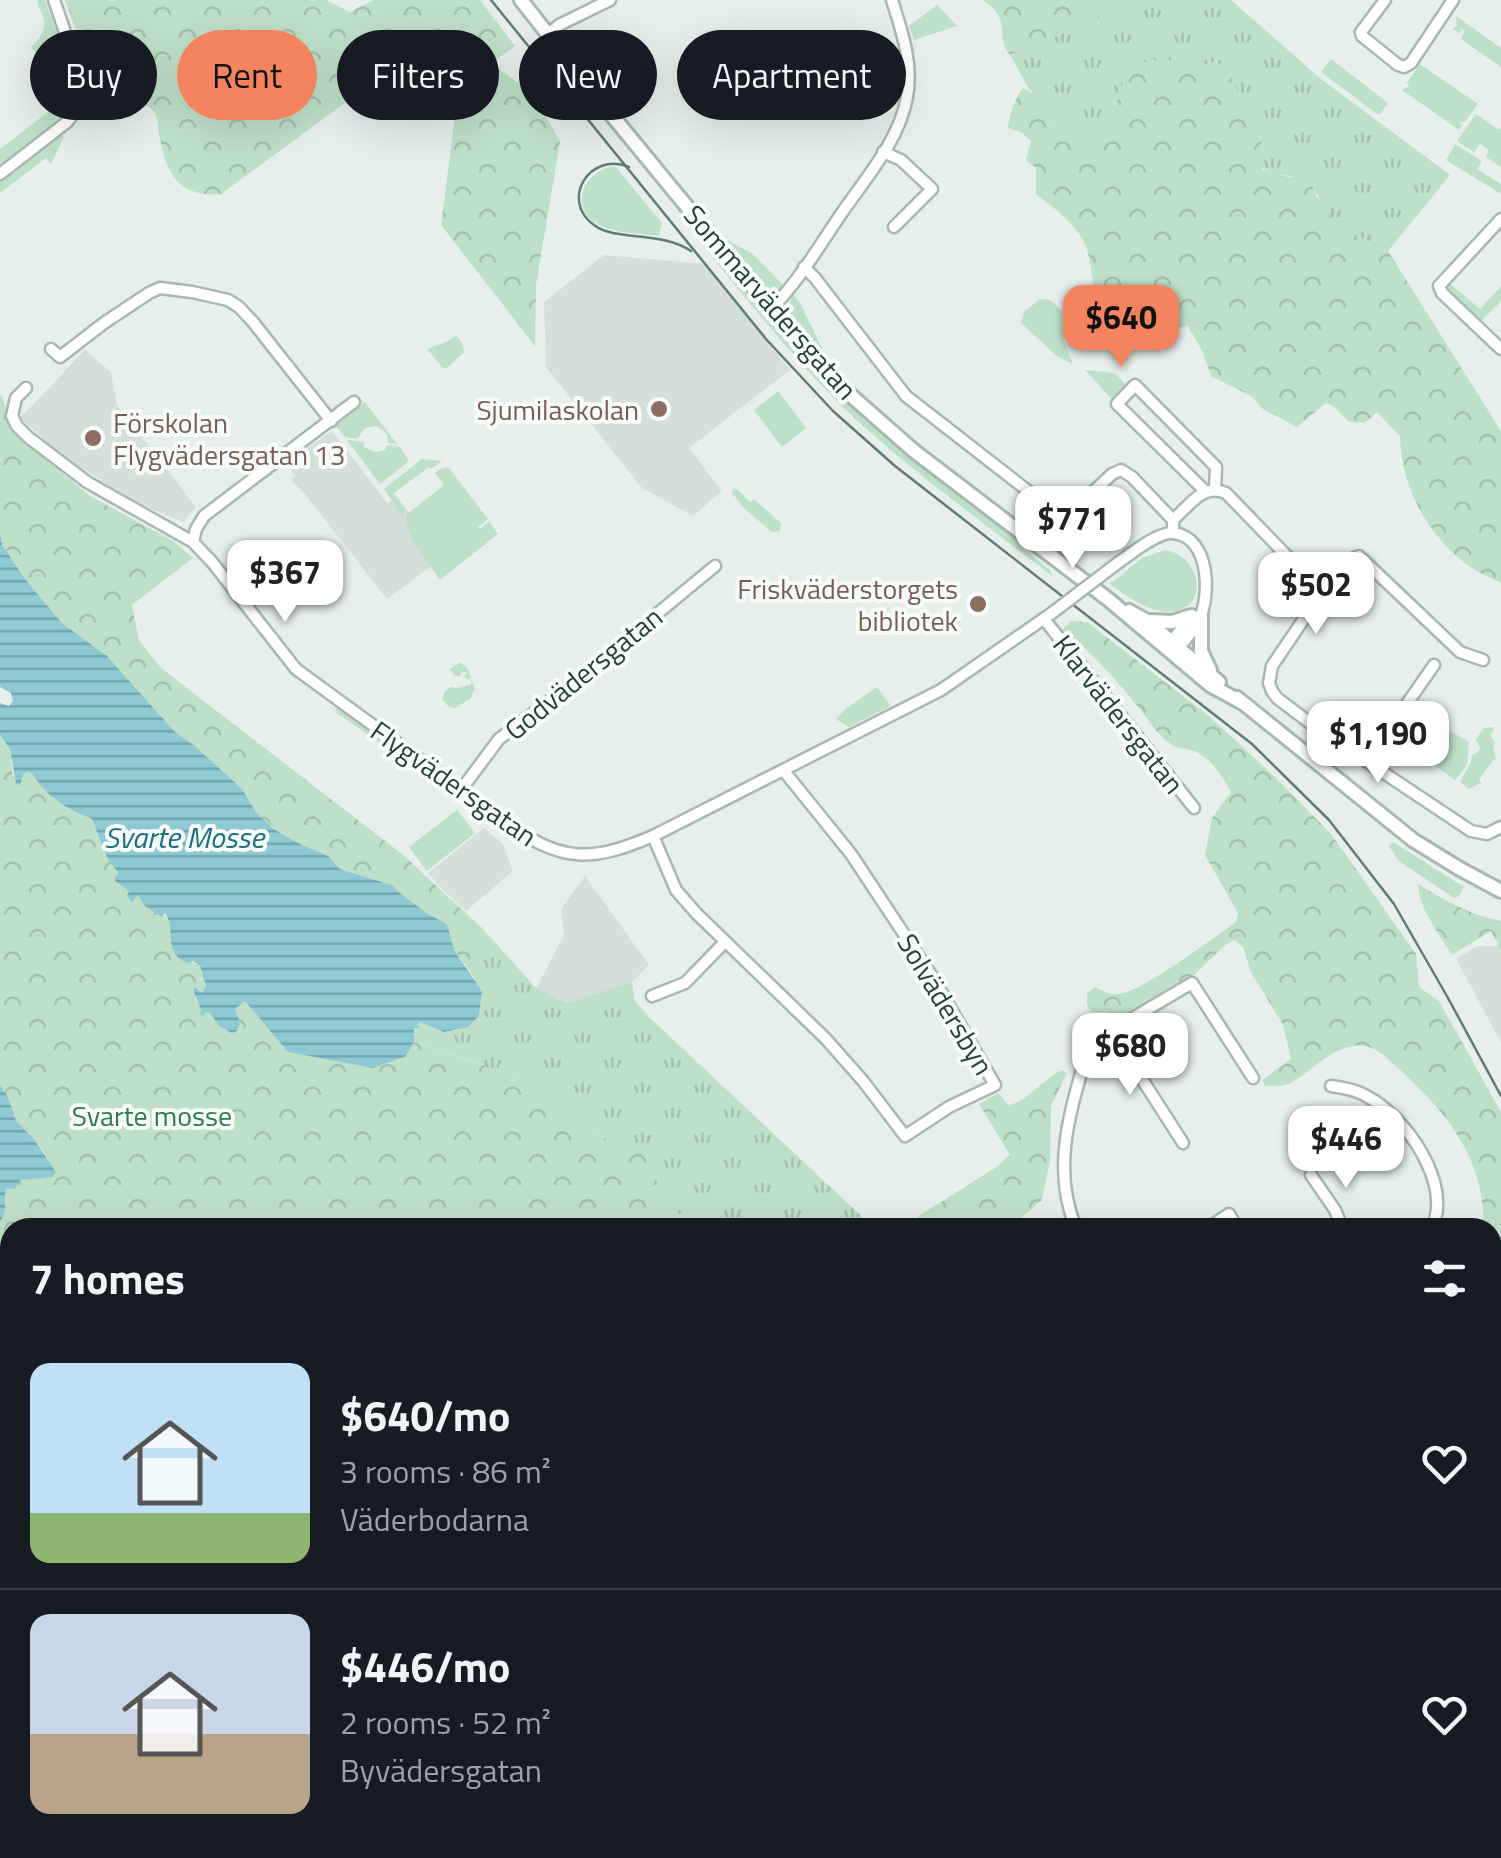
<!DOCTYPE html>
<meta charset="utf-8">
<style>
body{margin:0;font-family:"Titillium Web",sans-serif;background:#242831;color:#f1f3f6;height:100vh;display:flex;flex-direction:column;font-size:38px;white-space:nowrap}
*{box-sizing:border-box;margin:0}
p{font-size:32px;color:#9ea1a6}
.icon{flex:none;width:55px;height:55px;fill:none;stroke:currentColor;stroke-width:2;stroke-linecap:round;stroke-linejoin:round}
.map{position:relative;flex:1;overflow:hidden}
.sheet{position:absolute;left:0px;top:1218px;width:1502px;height:642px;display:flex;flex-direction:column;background:#171b24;border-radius:30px 30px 0 0;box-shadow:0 10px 40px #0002}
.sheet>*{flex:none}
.hud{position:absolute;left:30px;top:30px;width:1000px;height:90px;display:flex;gap:20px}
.price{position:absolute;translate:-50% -85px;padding:0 22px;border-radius:20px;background:#fff;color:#222;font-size:32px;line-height:65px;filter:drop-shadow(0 2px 5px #0008)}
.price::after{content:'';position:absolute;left:50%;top:60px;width:30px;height:22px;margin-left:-15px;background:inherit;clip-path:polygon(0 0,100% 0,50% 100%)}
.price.on{background:#f4845f;color:#111}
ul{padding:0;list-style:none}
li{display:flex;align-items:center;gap:30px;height:250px;padding:0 30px}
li+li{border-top:2px solid #363941}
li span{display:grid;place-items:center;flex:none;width:280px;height:200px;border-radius:20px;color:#555}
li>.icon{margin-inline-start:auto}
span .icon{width:120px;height:120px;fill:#fffc;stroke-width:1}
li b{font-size:42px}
h2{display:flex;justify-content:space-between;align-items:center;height:120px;padding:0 30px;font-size:42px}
.chip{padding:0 35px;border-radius:45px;background:#171b24;box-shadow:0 10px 40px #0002;font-size:35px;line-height:90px}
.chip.on{background:#f4845f;color:#111}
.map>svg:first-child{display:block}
.built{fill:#d4dfda}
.green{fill:#bfe0c8}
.forest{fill:url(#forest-crowns)}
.park{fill:url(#park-tufts)}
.water{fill:url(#water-rules)}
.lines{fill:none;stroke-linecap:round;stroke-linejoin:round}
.stream{stroke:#8ec9d4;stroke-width:2.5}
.minor-casing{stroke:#a8b8b2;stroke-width:15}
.tertiary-casing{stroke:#a8b8b2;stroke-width:18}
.minor{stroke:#fff;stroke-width:10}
.tertiary{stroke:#fff;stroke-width:12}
.tram{stroke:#5f7d75;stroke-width:2.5}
.minor-bridge-casing{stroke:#a8b8b2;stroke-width:15;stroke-linecap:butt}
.minor-bridge{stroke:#fff;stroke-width:10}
.education-dot{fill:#8d6e63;stroke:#f7fbf9;stroke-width:4}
.labels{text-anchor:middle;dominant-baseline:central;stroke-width:8;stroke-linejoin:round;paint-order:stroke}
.street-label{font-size:28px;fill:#24423a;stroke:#f7fbf9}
.education-label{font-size:28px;fill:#785e54;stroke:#f7fbf9;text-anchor:end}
.park-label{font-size:28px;fill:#2d7a4b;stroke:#f7fbf9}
.water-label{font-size:30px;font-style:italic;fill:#1c6f80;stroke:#f7fbf9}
</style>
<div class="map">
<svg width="1501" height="1858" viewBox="0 0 1501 1858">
<defs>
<pattern id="forest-crowns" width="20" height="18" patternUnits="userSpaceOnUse" patternTransform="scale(2.5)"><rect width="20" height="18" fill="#bfe0c8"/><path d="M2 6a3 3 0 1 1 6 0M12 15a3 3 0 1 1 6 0" fill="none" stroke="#a4c1ad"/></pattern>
<pattern id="park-tufts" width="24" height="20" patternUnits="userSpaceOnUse" patternTransform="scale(2.5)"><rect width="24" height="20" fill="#bfe0c8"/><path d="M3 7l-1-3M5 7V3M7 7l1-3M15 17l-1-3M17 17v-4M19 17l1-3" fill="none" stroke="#a4c1ad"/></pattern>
<pattern id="water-rules" width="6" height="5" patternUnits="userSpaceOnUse" patternTransform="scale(2.5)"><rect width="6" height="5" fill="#8ec9d4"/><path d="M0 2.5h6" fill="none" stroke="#74a5ad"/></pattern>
</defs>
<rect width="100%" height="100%" fill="#e6efeb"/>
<!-- built -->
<g class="built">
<path d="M604 255 704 264 790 370 689 448 722 491 693 516 642 488 546 367 544 302Z"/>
<path d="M85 350 111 372 117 405 196 507 183 522 139 504 66 458 20 418Z"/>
<path d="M332 431 387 503 397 497 444 557 387 599 305 494 291 480 295 476 287 463Z"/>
<path d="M484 828 503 844 513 871 466 911 442 889 428 873Z"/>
<path d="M585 876 649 965 632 982 568 1003 536 989 564 935 561 909Z"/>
<path d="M1478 946H1499L1501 951V1042L1456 959Z"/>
</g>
<!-- green -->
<g class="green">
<path d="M37 0H45L68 64C46 73 45 64 31 47 50 29 45 23 37 0Z"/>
<path d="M937 5 957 26 914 40 909 26Z"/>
<path d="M1456 16 1501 48V67L1461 39 1465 31 1462 29 1459 33 1453 29 1457 25Z"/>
<path d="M1331 59 1388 103 1380 114H1377L1321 72Z"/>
<path d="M1420 64 1478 104 1465 122H1459L1462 126 1459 130 1402 90 1409 86 1407 83Z"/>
<path d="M823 68 846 108 841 119 799 111 796 108 807 84 801 72H813Z"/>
<path d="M61 102 66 109 65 114 0 165V149Z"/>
<path d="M1476 114 1499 130 1501 128V167L1486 157 1489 150 1480 144 1474 152 1457 141Z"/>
<path d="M61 134 64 136 51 164 46 158 0 193V182Z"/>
<path d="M1455 144 1482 161 1477 169 1501 184V194L1446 160Z"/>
<path d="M615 166 662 223 659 236C640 233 613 234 596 223 568 205 585 170 615 166Z"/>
<path d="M720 236 753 254 785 287 776 292 765 291Z"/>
<path d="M703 246 715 250 786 336 860 412 1020 541V546L1050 570 1052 576C984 523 912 472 849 413 796 362 750 303 703 246Z"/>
<path d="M1448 282 1480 309 1501 286V301L1479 323 1446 293 1445 288Z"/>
<path d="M793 295 799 301 830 365 790 322 788 308Z"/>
<path d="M1040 299 1050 300 1062 311 1064 341 1073 364 1058 357 1021 323 1024 312Z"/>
<path d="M456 336 462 342 464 352 447 368H443L427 349 446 342Z"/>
<path d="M1085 370 1115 373 1129 388 1116 401 1113 400Z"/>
<path d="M778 391 806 428 782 447 754 410Z"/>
<path d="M365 402 397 444 388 443 387 434 376 426 365 428 357 439 345 437 335 425Z"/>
<path d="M347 440 364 442V447L375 452 385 450 387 445 400 447 409 461 380 484Z"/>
<path d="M422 459 442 461 431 469 429 467 394 493 406 511 402 515 384 489Z"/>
<path d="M448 467 488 519 478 527 480 529 489 521 498 534 440 580 413 541 405 522 407 512H410L444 485 435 473 442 468Z"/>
<path d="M733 489H737L750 502 754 499 781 523 780 531 772 532 744 508 732 493Z"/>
<path d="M306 550 314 563 330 576 327 578 329 581 314 590 293 575 306 566 299 557Z"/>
<path d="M1165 550C1200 556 1210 603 1176 611 1155 616 1127 597 1111 585L1110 584 1142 558Z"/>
<path d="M460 663H462L469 671 475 689 470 699 455 708 448 706 442 699 445 691 451 687 458 688 472 684 470 677 467 681V678H464L466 672H461L460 676H455L449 669Z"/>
<path d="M877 687 891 706 849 727 836 719 848 707Z"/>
<path d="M1232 704 1388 828 1467 882 1440 867 1394 836Z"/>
<path d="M338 708 421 767 422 773 337 713 335 710Z"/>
<path d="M1493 727 1494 730 1490 736 1495 742 1493 747 1496 759 1493 760 1479 780 1481 783 1469 789 1460 782 1471 762 1472 755 1477 753 1480 748 1476 739 1484 728Z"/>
<path d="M1450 731 1469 742 1467 765 1455 780 1434 765C1433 758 1435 754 1439 748L1443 747 1446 742 1444 739Z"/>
<path d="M457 810 475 833 427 871 409 847Z"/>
<path d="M1393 842 1464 887 1459 896 1454 898 1399 861 1389 846Z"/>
</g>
<!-- forest -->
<g class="forest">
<path d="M65 0H326L350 12 373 0H480L515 46 492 63 534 95 560 142 536 285 535 346 441 225 455 115 406 58 221 194C178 198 165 172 159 133 157 125 159 117 153 111 147 103 134 103 126 97 92 74 78 37 65 0Z"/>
<path d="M983 0H1110L1106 9 1093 21 1010 55C994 34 1013 20 983 0Z"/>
<path d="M1164 56 1191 59 1205 65 1216 61 1228 71 1262 141V169L1288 177 1301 175 1312 183 1316 196 1357 236 1374 242 1388 251 1501 431V583C1490 577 1476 572 1466 564 1426 533 1401 486 1400 436L1377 412 1364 423 1349 422 1334 407 1326 403 1297 427 1264 410 1251 396 1211 376 1203 353 1188 326 1116 338C1088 315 1097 278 1086 247 1078 225 1054 208 1036 194V168L1026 160 1031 141 1022 133 1008 128C1010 113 1014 100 1023 88 1039 95 1042 113 1055 124 1069 137 1089 137 1108 142L1113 109 1120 95 1124 78 1132 68 1154 58Z"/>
<path d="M0 394C10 410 5 420 17 436L90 496 173 541 193 558 132 605 139 640 161 668 402 854 482 928 467 967 454 950 446 924 428 914 388 884 340 869 328 856 298 843 272 828 256 812 242 789 195 746 174 731 107 656 62 623 26 580 2 545 0 532Z"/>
<path d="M1071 621 1087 622 1210 717 1273 775 1332 835 1416 954 1419 987 1439 1001 1501 1112V1307L1493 1304 1492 1228 1484 1227C1484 1158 1448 1114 1400 1070 1387 1058 1373 1043 1354 1046 1327 1049 1311 1074 1288 1084 1281 1087 1273 1086 1265 1086L1262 1080 1291 1059 1283 1025 1251 972 1243 947 1234 940 1224 946 1188 981 1120 1022 1108 1012H1091L1087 1004V993L1095 987C1102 991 1110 995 1118 994 1139 994 1215 937 1236 922L1238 913 1205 855 1212 818 1231 792C1223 777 1211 758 1194 751 1187 748 1178 749 1172 745 1157 736 1146 715 1135 703 1112 675 1091 651 1062 630Z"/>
<path d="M0 735 10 749 13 776 23 775 26 772 32 773C46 797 67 809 92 819L108 859 142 899 145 906C177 919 168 920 174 953L200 966C202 976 210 985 202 993L193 990 203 1015 206 1012 210 1013 219 1026 233 1033 235 1009 245 1001 288 1052 406 1056 414 1042 536 1082 597 1135 645 1150C657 1183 666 1203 692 1227L10 1228V1850H1471L1484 1858H0V1221C9 1208 1 1199 7 1188H15L21 1180 53 1177 49 1160 34 1139 17 1122 7 1095 0 1085Z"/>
<path d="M1418 884C1444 900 1470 915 1501 921V951L1491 931 1452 955C1439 933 1419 910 1418 884Z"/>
<path d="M1062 1070 1067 1073 1051 1106 1050 1161 1042 1200 1010 1227H911L917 1217 995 1168 1010 1155 979 1104 998 1093 1009 1105C1030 1100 1042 1079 1062 1070Z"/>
</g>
<!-- park -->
<g class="park">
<path d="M1110 0H1231L1321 79 1450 175 1388 251C1371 240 1352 236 1337 222 1322 209 1317 187 1302 176 1285 177 1268 174 1255 162L1262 141 1228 71 1216 61 1205 65 1191 59 1164 56 1154 58 1132 68 1124 78 1120 95 1113 109 1108 143C1095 138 1080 138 1068 133 1043 121 1024 78 1010 55L1093 21 1106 9Z"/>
<path d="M482 928 536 988 567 1003 632 982 634 1000 650 1018 873 1227H692C666 1203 656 1183 645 1150 629 1145 607 1142 593 1132 558 1106 537 1068 488 1073L485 1065 414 1042V1027L420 1022 444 1032 468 1027 479 1016 482 991 467 967Z"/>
</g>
<!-- water -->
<g class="water">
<path d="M0 532 2 545 26 580 62 623 107 656 174 731 195 746 242 789 256 812 272 828 298 843 328 856 340 869 388 884 428 914 447 924 454 950 482 991 479 1016 468 1027 444 1032 420 1022 417 1025 420 1028H414V1042L406 1056 373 1068 288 1052 245 1001 235 1009 240 1022 237 1031 232 1033 219 1026 210 1013 206 1012 203 1016 200 1014 201 1010 193 990 195 987 202 993 206 986 200 966 193 961 187 963C162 952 177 931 165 913L162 917 145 906 138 895 132 902 127 896 129 891 115 881V877L119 873 108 860 92 819C67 809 46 797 32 773L26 772 23 775 20 785 16 784 10 749 0 735V703L9 706 13 701 11 693 0 687Z"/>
<path d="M0 1085 7 1095 17 1122 34 1139 56 1172 53 1177 21 1180 15 1189 7 1188C1 1199 10 1210 0 1221Z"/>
</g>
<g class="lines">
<!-- stream -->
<g class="stream">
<path d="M1028 1850 1047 1853"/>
<path d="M1051 1853 1057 1850"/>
<path d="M855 1858 863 1850"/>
</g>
<defs>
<g id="minor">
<path d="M1385 0 1361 32 1362 36 1398 65 1404 67 1411 63 1453 0"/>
<path d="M548 34 559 25 610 0"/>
<path d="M883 152 901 160 932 189 894 227"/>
<path d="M0 174 67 122 82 103V82L54 0"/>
<path d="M1501 219 1439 286 1442 293 1501 349"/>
<path d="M804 267 815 278 906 396 1055 512 1067 514 1072 512 1112 474 1121 470 1132 477 1173 520V533"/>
<path d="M771 309C798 282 818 248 839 217 864 180 899 142 907 97 913 63 902 32 892 0"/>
<path d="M51 349 60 357 104 323 149 293 160 288 192 292 228 300 239 307 253 322 331 421"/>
<path d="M26 388 16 398 12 416 17 426 28 437 87 482 193 542 212 562 296 669 508 824C563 863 592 862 653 836L941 690 1052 613"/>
<path d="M1205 491 1117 404 1135 385 1216 467 1215 488"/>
<path d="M1173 520C1190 505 1203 483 1226 493L1315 585 1316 594 1312 607 1272 666 1269 683 1272 691 1277 698 1318 729 1471 831 1487 834 1501 827"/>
<path d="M193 542 196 529 204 516 354 402"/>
<path d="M1119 562C1132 553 1159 531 1174 533 1210 538 1211 595 1199 620 1194 631 1184 641 1176 651"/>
<path d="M1315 585C1338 581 1341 561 1359 556L1460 652 1483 660"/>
<path d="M1044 619 1194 808"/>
<path d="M1169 645 1192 615"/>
<path d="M1367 761 1434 665"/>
<path d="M461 790 499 739 577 680 715 566"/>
<path d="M653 836 676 890 696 913 826 1039 863 1081 905 1136 949 1107 995 1085 933 978 851 854 784 771"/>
<path d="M652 996 685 983 725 942"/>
<path d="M1111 1031 1183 1143"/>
<path d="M1094 1036 1111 1031 1192 983 1253 1078"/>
<path d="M1331 1086C1344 1088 1357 1090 1368 1097 1406 1117 1453 1184 1432 1228"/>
<path d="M1311 1175 1335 1210 1342 1227"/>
<path d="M1076 1228C1052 1170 1069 1116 1085 1059 1089 1046 1098 1035 1098 1022"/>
<path d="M1208 1228 1229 1214 1237 1228"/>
<path d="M1492 1771 1501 1775"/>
</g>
<g id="tertiary">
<path d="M521 0 605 107 771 309 839 385 914 451 1109 600 1210 685 1241 702"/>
<path d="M1129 611 1147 621 1219 682"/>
<path d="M1201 616V651L1210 670"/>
<path d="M1150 621 1172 622 1191 616"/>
<path d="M1237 698 1413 840 1460 869 1501 891"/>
</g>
</defs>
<!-- minor casing -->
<use href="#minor" class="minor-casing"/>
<!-- tertiary casing -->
<use href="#tertiary" class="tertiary-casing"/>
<!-- minor -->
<use href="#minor" class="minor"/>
<!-- tertiary -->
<use href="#tertiary" class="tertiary"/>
<!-- tram -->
<g class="tram">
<path d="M491 0 766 339 833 411 895 466 1252 744 1329 820 1394 904 1448 998 1501 1096"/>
<path d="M629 167C590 151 559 200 594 225 616 242 660 230 691 251"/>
</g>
<defs>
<path id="minor-bridge" d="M1052 613 1119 562"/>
</defs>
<!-- minor-bridge casing -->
<use href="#minor-bridge" class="minor-bridge-casing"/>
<!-- minor-bridge -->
<use href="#minor-bridge" class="minor-bridge"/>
</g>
<!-- markers -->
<g class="education-dot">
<circle cx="659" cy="409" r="10"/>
<circle cx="93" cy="438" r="10"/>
<circle cx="978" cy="604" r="10"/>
</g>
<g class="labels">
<!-- street labels -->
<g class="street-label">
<text transform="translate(771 302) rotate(49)">Sommarvädersgatan</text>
<text transform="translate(583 673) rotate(-39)">Godvädersgatan</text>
<text transform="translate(1119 714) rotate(52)">Klarvädersgatan</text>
<text transform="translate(454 783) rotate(35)">Flygvädersgatan</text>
<text transform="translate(946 1004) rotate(59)">Solvädersbyn</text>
</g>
<!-- education labels -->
<g class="education-label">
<text x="639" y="409">Sjumilaskolan</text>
<text x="113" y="422" text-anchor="start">Förskolan<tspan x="113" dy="32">Flygvädersgatan 13</tspan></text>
<text x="958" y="588">Friskväderstorgets<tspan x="958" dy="32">bibliotek</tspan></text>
</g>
<!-- park labels -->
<g class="park-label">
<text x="152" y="1115">Svarte mosse</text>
</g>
<!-- water labels -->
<g class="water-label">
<text x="184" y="837">Svarte Mosse</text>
</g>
</g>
</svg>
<b class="price on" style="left:1121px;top:370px">$640</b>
<b class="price" style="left:1073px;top:571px">$771</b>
<b class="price" style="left:285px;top:625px">$367</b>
<b class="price" style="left:1316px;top:637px">$502</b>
<b class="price" style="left:1378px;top:786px">$1,190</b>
<b class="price" style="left:1130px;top:1098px">$680</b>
<b class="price" style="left:1346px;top:1191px">$446</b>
<div class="hud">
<a class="chip">Buy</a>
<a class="chip on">Rent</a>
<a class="chip">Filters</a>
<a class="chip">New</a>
<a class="chip">Apartment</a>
</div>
<section class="sheet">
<h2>7 homes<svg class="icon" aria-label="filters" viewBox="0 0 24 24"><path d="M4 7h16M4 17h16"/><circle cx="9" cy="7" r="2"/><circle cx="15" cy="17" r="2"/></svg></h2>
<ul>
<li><span style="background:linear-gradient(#bfe0f5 75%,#8fb573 0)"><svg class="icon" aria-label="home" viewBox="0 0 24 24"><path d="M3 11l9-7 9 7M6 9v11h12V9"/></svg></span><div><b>$640/mo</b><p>3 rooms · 86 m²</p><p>Väderbodarna</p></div><svg class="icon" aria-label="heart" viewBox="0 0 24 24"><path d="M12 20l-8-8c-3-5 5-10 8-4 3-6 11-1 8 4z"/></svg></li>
<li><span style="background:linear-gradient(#c9d6e8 60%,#b9a48a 0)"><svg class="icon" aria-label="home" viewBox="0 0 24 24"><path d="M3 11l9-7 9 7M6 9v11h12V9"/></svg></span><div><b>$446/mo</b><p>2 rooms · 52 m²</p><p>Byvädersgatan</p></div><svg class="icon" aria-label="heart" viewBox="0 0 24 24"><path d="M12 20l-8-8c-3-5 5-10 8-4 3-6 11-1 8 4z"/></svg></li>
</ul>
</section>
</div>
